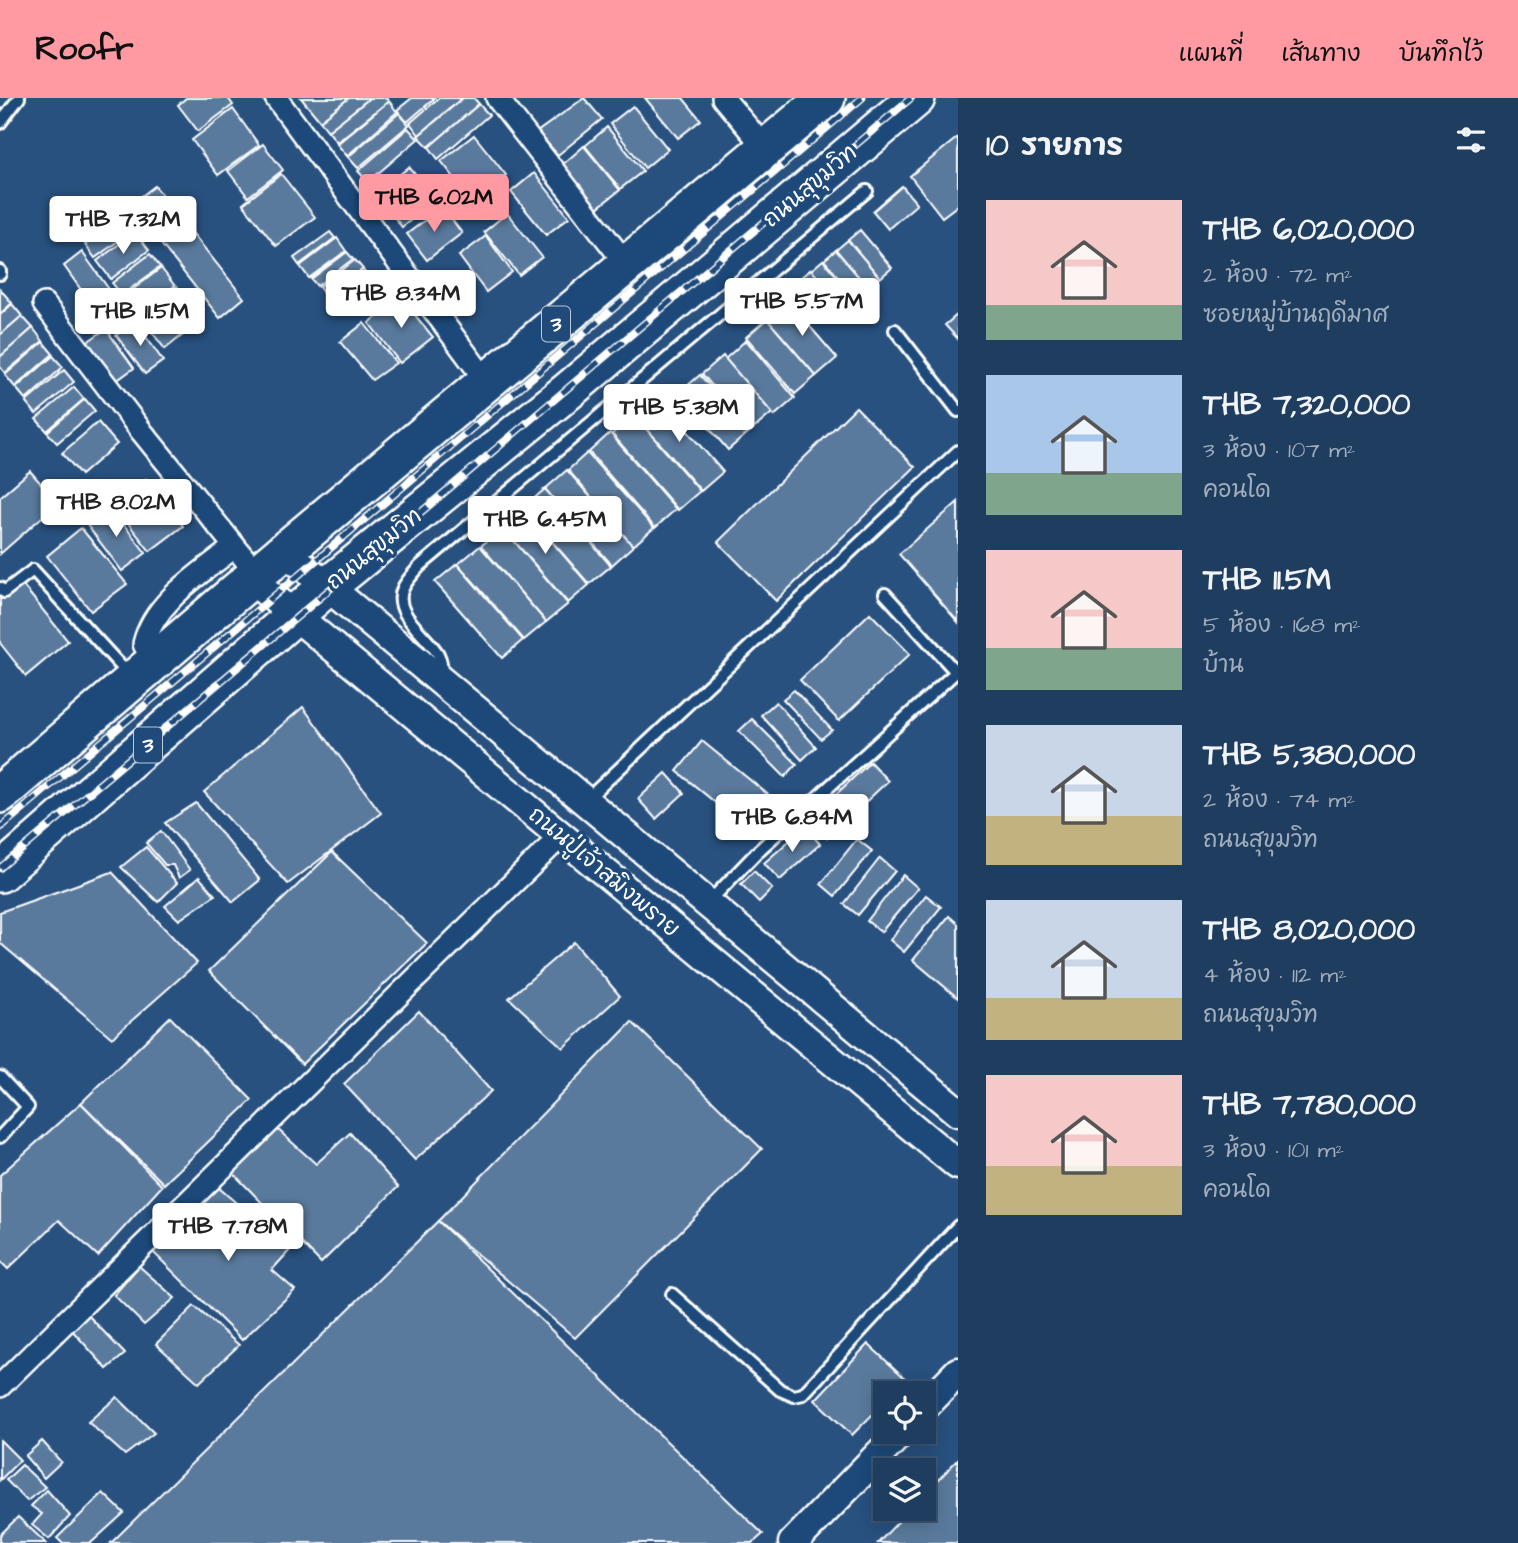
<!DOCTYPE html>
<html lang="th">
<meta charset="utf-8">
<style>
body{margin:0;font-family:"Architects Daughter","Playpen Sans Thai",sans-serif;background:#2b4868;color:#f1f3f6;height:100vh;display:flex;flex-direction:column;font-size:26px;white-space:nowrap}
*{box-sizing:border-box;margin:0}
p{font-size:23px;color:#a1aebd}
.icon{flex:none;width:38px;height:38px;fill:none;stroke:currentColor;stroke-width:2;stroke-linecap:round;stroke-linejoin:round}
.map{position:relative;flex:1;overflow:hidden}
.drawer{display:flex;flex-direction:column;background:#1e3d5f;width:560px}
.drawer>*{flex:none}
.tools{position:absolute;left:873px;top:1283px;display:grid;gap:14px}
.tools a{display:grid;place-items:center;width:63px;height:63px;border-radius:0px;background:#1e3d5f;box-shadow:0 4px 18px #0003,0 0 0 2px #3c5674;font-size:35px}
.price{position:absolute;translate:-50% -60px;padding:0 16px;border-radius:7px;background:#fff;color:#222;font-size:23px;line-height:46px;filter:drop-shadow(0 2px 4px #0008)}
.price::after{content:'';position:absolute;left:50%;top:42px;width:21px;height:16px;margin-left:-10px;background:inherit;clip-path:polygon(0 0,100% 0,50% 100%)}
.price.on{background:#ff9aa2;color:#111}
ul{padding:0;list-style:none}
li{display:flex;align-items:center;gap:21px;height:175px;padding:0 28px}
li span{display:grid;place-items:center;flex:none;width:196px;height:140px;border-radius:0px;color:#555}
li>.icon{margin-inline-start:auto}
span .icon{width:84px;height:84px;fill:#fffc;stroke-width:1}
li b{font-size:30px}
h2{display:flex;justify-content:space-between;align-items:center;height:84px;padding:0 28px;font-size:30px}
header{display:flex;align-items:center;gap:42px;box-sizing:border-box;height:98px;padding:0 35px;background:#ff9aa2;color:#111}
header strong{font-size:33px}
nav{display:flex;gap:38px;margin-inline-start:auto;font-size:24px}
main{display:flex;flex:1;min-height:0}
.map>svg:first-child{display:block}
.building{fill:#5a7a9d;stroke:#fff;stroke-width:2}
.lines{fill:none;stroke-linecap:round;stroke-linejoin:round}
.lane-casing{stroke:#fff;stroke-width:16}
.street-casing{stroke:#fff;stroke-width:26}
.secondary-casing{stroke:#fff;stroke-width:33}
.highway-casing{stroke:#fff;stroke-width:42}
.lane{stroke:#1f4a7a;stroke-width:10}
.street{stroke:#1f4a7a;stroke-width:21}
.secondary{stroke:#1f4a7a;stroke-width:28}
.highway{stroke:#1f4a7a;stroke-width:37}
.rail-casing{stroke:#fff;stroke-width:8}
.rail{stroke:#1f4a7a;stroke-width:5;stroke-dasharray:16;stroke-linecap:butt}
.labels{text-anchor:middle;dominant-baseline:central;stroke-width:7;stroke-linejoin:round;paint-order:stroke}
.shield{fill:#1f4a7a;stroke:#bcc9d7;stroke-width:2}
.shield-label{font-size:21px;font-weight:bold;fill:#fff}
.street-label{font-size:23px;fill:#fff;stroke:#1f4a7a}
</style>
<header>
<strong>Roofr</strong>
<nav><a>แผนที่</a><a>เส้นทาง</a><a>บันทึกไว้</a></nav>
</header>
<main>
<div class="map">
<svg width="958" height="1445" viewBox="0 0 958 1445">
<rect width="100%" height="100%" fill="#28517f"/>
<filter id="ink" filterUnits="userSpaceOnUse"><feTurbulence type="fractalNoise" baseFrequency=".0143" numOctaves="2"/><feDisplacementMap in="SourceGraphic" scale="14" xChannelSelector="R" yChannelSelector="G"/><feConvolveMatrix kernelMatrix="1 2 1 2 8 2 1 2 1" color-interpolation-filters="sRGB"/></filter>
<g filter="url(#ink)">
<!-- building -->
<g class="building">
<path d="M186 0H228L233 7 198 33 178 7Z"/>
<path d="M301 0H349L320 23Z"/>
<path d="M349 0H370L328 33 320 23Z"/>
<path d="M370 0H387L389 3 337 44 328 33Z"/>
<path d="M412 0H435L407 24 397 12Z"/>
<path d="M439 0H462L419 37 410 25Z"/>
<path d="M463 0H474L479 6 429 49 418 38Z"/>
<path d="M584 0 602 21 558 57 537 34Z"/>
<path d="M645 0H683L701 22 678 40Z"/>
<path d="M389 3 397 14 347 58 337 46Z"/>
<path d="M479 6 489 17 438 61 429 49Z"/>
<path d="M633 8 668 51 645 70 610 26Z"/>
<path d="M233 11 259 47 218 77 192 42Z"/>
<path d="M399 15 409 27 358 70 348 59Z"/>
<path d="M607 29 643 73 620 91 585 48Z"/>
<path d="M408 30 418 41 368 84 358 73Z"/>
<path d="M474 37 506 77 473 103 441 63Z"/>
<path d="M958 39V107L942 119 910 78Z"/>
<path d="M263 46 283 72 248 99 228 73Z"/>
<path d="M584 48 620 92 597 110 562 67Z"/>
<path d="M409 69 436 102 402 129 376 96Z"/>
<path d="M534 75 569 119 546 137 511 94Z"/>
<path d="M281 76 315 119 276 148 243 106Z"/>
<path d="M155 88 244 200 220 220 130 107Z"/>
<path d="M902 88 917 106 888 131 873 113Z"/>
<path d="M442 109 462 135 427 162 407 136Z"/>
<path d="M507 115 542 159 519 177 484 134Z"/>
<path d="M123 119 133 132 95 160 85 147Z"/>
<path d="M860 132 892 170 880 180 848 142Z"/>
<path d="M135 134 149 152 111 181 97 163Z"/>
<path d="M330 134 335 140 299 167 294 160Z"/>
<path d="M486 138 512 174 486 194 459 158Z"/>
<path d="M337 140 346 153 309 180 300 168Z"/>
<path d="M848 142 880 180 868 190 836 152Z"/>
<path d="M836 152 868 190 856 200 824 162Z"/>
<path d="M82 154 111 194 92 207 64 168Z"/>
<path d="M347 154 353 161 317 188 311 181Z"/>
<path d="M150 156 160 169 122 197 112 185Z"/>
<path d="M355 162 363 171 326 199 319 189Z"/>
<path d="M823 162 855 200 843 210 811 172Z"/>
<path d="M161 170 175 188 137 217 123 199Z"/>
<path d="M811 171 842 210 830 219 799 181Z"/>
<path d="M363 172 372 184 335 212 326 199Z"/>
<path d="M177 189 187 202 149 230 139 217Z"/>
<path d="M0 191 12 205 0 216Z"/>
<path d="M401 200 433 239 400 265 369 225Z"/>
<path d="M190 203 203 221 165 251 151 233Z"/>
<path d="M788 203 837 260 816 278 767 221Z"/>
<path d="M12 206 22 218 0 237V217Z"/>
<path d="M958 216V241L945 227Z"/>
<path d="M22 218 33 230 0 259V237Z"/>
<path d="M767 221 816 278 795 296 746 239Z"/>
<path d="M135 223 163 263 145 276 116 237Z"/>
<path d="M364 225 396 265 372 282 340 244Z"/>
<path d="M33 230 43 243 5 275 0 269V259Z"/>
<path d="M106 231 134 270 116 283 87 244Z"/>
<path d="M746 242 795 300 774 318 725 261Z"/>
<path d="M43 244 53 256 15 289 5 277Z"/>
<path d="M53 258 63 269 26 302 16 290Z"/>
<path d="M723 258 772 315 751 333 702 276Z"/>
<path d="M64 272 74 284 36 316 26 304Z"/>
<path d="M700 277 749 334 728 352 679 295Z"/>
<path d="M74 289 84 301 47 333 36 321Z"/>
<path d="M657 298 723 374 701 393 635 317Z"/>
<path d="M85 301 95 313 57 345 47 334Z"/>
<path d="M856 309 915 369 776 503 718 444Z"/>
<path d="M634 317 700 393 678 412 612 336Z"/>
<path d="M98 324 117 346 81 377 62 355Z"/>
<path d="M610 335 676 411 655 430 589 354Z"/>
<path d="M587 355 654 430 633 448 568 372Z"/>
<path d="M567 372 633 448 612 467 545 391Z"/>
<path d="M30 373 58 405 0 456V399Z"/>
<path d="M146 381 183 428 150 453 113 406Z"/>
<path d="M545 391 611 468 589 486 523 410Z"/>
<path d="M958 404V524L899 456Z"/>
<path d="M110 409 146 455 122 473 87 427Z"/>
<path d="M523 410 589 487 568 505 502 429Z"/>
<path d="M502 429 568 506 546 524 481 448Z"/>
<path d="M81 430 127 486 91 513 47 458Z"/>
<path d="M480 448 546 524 524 542 458 466Z"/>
<path d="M457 466 523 542 502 560 435 484Z"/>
<path d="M21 485 68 543 26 578 0 545V501Z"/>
<path d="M870 515 910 556 839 623 800 582Z"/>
<path d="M794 592 832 632 821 641 783 601Z"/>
<path d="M776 604 816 649 802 662 761 617Z"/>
<path d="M303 609 381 715 288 786 204 694Z"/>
<path d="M752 621 797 666 785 679 739 633Z"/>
<path d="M702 643 771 699 746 730 677 673Z"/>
<path d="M870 664 888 683 827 740 809 722Z"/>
<path d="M666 675 684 695 656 721 638 701Z"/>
<path d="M196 705 260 782 233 804 165 725Z"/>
<path d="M805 729 820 746 780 782 764 765Z"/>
<path d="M161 733 190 772 179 780 173 767H165L146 745Z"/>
<path d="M857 741 872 753 835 798 821 786Z"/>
<path d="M146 749 177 785 158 804 121 769Z"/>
<path d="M332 754 427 845 302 966 209 873Z"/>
<path d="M880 760 895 773 858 817 844 806Z"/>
<path d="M754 773 772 791 759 804 741 786Z"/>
<path d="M112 774 197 865 112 940 0 845V814Z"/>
<path d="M903 777 918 790 881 834 867 823Z"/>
<path d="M199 779 215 797 179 822 165 808Z"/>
<path d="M926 797 941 809 904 854 890 842Z"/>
<path d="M949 818 958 826V900L913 862Z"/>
<path d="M574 844 620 898 563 950 509 900Z"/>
<path d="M419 913 491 993 415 1062 344 986Z"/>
<path d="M170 919 252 1002 164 1086 81 1005Z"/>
<path d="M632 924 762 1051 575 1240 438 1123Z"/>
<path d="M81 1005 162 1088 98 1158 59 1122 8 1171 0 1163V1077Z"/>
<path d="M275 1029 316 1066 350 1035 398 1089 321 1165 231 1073Z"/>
<path d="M218 1089 290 1152 272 1172 295 1192 242 1242 153 1154Z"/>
<path d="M438 1123 763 1436 753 1445H111Z"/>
<path d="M139 1168 175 1200 144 1227 114 1197Z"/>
<path d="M194 1208 239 1247 199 1285 156 1246Z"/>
<path d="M86 1215 125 1256 107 1271 70 1230Z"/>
<path d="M868 1246 906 1281 893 1295H886V1303L852 1337 815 1302Z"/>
<path d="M117 1299 154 1335 125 1357 88 1324Z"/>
<path d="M0 1342 20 1362 0 1382Z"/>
<path d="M42 1343 61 1364 44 1380 25 1358Z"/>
<path d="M958 1361V1445H878L911 1410H924V1397Z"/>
<path d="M22 1367 45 1389 27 1403 6 1382Z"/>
<path d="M47 1392 70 1418 49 1441 32 1427 42 1416 31 1408Z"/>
<path d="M103 1395 124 1415 91 1445H62L57 1440Z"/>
<path d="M18 1419 46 1445H0V1437Z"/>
</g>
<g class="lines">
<defs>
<g id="lane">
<path d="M0 25 19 0"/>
<path d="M0 173V176"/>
<path d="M895 232 958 313"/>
<path d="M0 490 4 494 33 472 129 577"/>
<path d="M442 578C442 570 441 562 438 556 427 537 391 515 403 490 407 482 414 475 420 468L867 93"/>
<path d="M585 703 958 353"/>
<path d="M707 806 758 753 956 574 885 496"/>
<path d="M0 979 28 1009 0 1039"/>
<path d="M672 1196 780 1292 794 1298 803 1296 958 1128"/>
</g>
<g id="street">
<path d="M276 0 487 284"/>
<path d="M497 0 627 167"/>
<path d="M723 0 766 51"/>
<path d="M44 206 142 334 257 476"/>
<path d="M154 565 144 546C154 503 202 475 234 449"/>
<path d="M0 1288 561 738"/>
</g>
<g id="secondary">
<path d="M285 453 958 1014"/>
<path d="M251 481 958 1067"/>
<path d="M924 1309 958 1274"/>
<path d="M793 1445 901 1334"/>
</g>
<g id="highway">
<path d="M0 696 251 481 826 0"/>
<path d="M0 775 328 488 568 293 916 0"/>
</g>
</defs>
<!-- lane casing -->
<use href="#lane" class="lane-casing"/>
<!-- street casing -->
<use href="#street" class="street-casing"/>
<!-- secondary casing -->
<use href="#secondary" class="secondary-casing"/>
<!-- highway casing -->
<use href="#highway" class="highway-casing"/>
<!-- lane -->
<use href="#lane" class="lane"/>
<!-- street -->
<use href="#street" class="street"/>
<!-- secondary -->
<use href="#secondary" class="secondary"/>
<!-- highway -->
<use href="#highway" class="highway"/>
<defs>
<g id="rail">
<path d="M0 730 862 0"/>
<path d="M0 770 911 0"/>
</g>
</defs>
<!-- rail casing -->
<use href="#rail" class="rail-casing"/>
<!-- rail -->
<use href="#rail" class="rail"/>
</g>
</g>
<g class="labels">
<!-- shield labels -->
<g class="shield">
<rect x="542" y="208.5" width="28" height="35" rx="5"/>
<rect x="134" y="629.5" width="28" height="35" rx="5"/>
</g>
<g class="shield-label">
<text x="556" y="226">3</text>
<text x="148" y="647">3</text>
</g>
<!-- street labels -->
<g class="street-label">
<text transform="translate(810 88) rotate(-40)">ถนนสุขุมวิท</text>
<text transform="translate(374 451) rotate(-39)">ถนนสุขุมวิท</text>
<text transform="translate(604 774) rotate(40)">ถนนปู่เจ้าสมิงพราย</text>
</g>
</g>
</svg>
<div class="tools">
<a><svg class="icon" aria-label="locate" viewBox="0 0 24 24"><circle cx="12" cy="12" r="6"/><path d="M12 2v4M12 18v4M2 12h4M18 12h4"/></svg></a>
<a><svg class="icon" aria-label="layers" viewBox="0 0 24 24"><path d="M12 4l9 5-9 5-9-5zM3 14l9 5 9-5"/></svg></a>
</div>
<b class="price on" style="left:434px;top:136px">THB 6.02M</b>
<b class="price" style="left:123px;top:158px">THB 7.32M</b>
<b class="price" style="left:401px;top:232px">THB 8.34M</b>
<b class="price" style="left:802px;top:240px">THB 5.57M</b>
<b class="price" style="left:140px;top:250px">THB 11.5M</b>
<b class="price" style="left:679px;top:346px">THB 5.38M</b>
<b class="price" style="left:116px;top:441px">THB 8.02M</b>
<b class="price" style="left:545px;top:458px">THB 6.45M</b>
<b class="price" style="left:792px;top:756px">THB 6.84M</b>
<b class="price" style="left:228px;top:1165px">THB 7.78M</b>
</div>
<section class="drawer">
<h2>10 รายการ<svg class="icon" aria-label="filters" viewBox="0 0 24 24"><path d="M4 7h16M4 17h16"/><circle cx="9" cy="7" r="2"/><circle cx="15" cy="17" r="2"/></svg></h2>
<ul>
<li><span style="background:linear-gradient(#f6c9c9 75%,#7fa58c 0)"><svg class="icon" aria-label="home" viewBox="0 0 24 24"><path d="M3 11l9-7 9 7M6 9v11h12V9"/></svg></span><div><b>THB 6,020,000</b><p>2 ห้อง · 72 m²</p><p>ซอยหมู่บ้านฤดีมาศ</p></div></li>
<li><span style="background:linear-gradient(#a9c7e8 70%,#7fa58c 0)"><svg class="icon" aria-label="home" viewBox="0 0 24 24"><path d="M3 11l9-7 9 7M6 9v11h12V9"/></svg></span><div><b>THB 7,320,000</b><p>3 ห้อง · 107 m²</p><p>คอนโด</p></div></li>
<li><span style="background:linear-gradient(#f6c9c9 70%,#7fa58c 0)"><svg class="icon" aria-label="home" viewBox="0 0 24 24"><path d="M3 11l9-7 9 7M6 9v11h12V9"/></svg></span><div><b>THB 11.5M</b><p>5 ห้อง · 168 m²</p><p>บ้าน</p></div></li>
<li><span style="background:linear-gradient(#c9d6e8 65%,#c2b280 0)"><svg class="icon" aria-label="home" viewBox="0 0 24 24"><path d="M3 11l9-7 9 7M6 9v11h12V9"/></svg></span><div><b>THB 5,380,000</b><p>2 ห้อง · 74 m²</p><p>ถนนสุขุมวิท</p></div></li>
<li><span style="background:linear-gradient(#c9d6e8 70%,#c2b280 0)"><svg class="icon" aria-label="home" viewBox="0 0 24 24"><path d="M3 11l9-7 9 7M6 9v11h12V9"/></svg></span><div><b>THB 8,020,000</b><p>4 ห้อง · 112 m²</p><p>ถนนสุขุมวิท</p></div></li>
<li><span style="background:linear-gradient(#f6c9c9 65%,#c2b280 0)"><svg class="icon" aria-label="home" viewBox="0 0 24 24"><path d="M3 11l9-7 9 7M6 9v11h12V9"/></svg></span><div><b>THB 7,780,000</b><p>3 ห้อง · 101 m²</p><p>คอนโด</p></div></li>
</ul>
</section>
</main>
